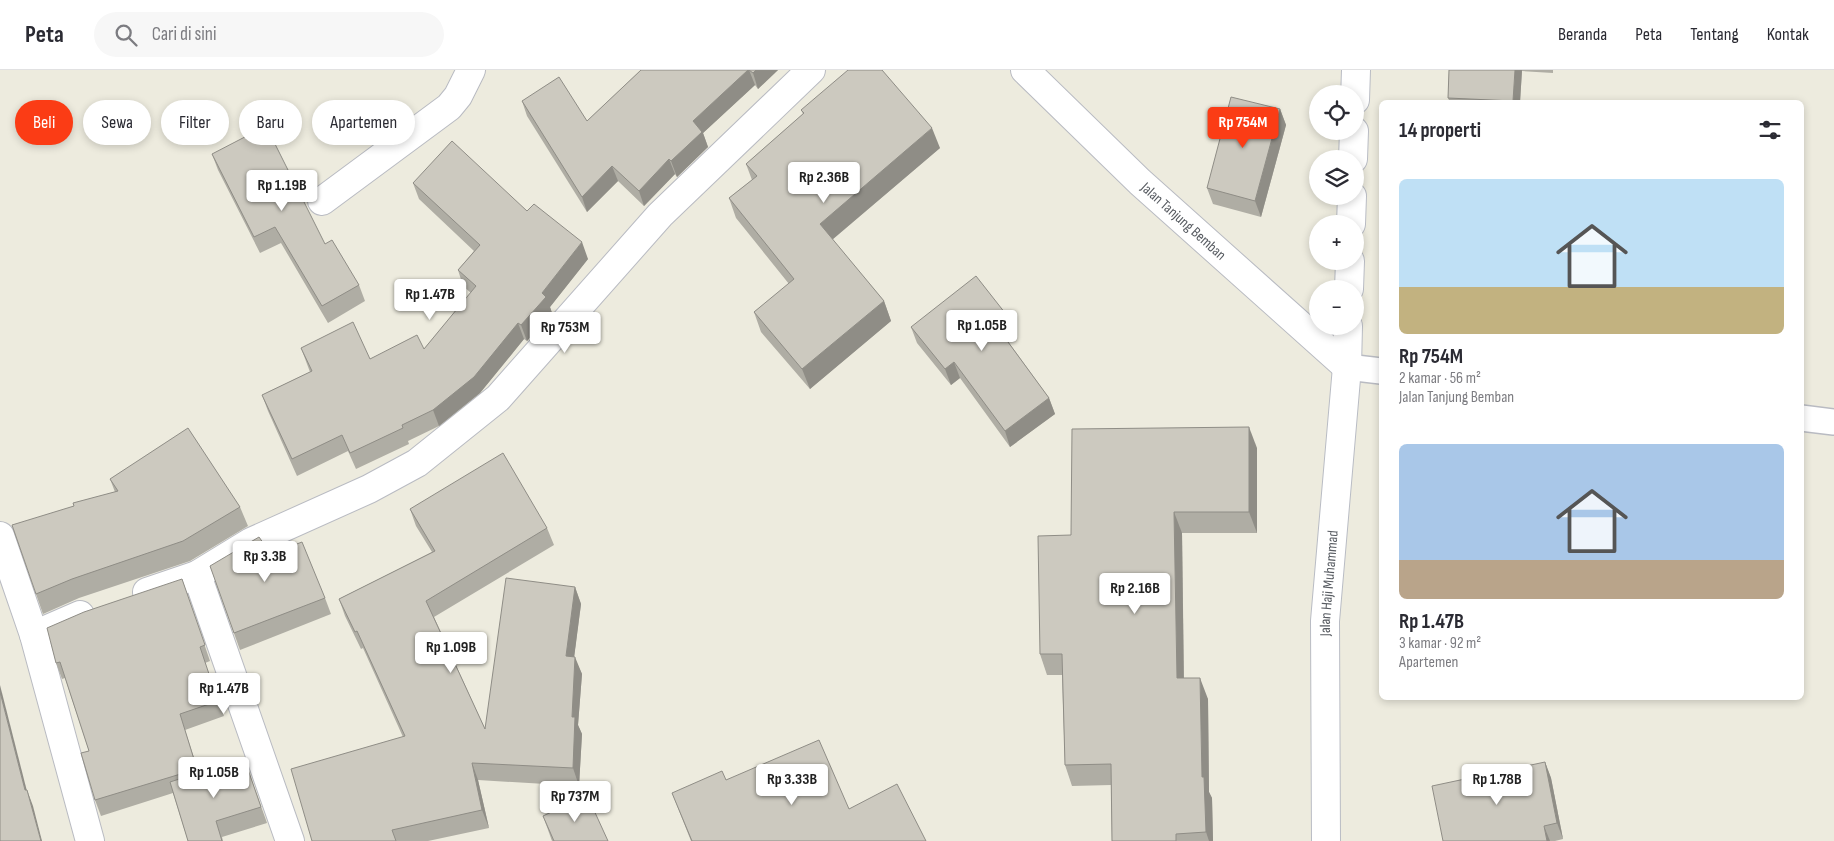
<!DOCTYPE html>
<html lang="id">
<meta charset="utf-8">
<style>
body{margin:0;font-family:"Sofia Sans Condensed",sans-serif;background:#f7f7f7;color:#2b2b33;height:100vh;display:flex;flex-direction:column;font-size:19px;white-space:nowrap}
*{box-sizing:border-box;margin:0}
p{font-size:16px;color:#7c7c81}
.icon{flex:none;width:28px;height:28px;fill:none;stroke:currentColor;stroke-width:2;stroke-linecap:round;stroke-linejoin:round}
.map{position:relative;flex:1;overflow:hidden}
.details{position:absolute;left:1379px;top:30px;width:425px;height:600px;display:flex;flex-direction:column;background:#fff;border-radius:8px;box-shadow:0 2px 8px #0003}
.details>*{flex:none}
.banner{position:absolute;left:15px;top:30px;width:475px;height:45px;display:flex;gap:10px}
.buttons{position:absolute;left:1309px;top:15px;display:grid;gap:10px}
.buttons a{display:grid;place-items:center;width:55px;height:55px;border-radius:50%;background:#fff;box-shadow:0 2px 8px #0003;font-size:25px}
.price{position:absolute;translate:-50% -42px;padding:0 11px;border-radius:5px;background:#fff;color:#222;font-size:16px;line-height:32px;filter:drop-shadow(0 1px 2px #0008)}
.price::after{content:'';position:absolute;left:50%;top:30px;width:15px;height:11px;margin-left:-8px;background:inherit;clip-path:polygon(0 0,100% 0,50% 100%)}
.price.selected{background:#fb3c15;color:#fff}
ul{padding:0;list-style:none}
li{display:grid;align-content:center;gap:10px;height:265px;padding:0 20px}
li span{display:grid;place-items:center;height:155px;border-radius:8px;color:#555}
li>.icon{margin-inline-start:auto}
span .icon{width:90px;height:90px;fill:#fffc;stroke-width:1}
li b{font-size:21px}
h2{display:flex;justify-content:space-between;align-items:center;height:60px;padding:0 20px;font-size:21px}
.tag{padding:0 18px;border-radius:22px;background:#fff;box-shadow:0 2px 8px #0003;font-size:18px;line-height:45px}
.tag.selected{background:#fb3c15;color:#fff}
header{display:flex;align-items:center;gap:30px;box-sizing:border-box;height:70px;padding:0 25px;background:#fff;border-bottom:1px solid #e1e1e2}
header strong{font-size:24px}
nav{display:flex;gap:28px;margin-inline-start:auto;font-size:18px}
.search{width:350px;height:45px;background:#f7f7f7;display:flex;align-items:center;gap:12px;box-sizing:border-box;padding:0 18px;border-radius:28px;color:#7c7c81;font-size:19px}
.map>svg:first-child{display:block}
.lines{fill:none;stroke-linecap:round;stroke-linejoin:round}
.lane-casing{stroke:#b9bbc2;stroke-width:28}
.street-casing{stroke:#b9bbc2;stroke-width:30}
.secondary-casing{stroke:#b9bcc4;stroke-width:30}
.lane{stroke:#fff;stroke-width:25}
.street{stroke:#fff;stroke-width:28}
.secondary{stroke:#fff;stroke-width:28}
.wall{fill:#afada4}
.shaded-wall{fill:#8f8d86}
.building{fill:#ccc9bf;stroke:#8f8d86}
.labels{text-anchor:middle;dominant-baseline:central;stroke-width:4;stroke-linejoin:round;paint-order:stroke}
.street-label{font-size:15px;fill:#575b61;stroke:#fff}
</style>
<header>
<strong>Peta</strong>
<div class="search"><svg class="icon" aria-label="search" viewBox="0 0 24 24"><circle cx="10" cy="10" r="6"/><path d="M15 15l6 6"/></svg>Cari di sini</div>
<nav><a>Beranda</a><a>Peta</a><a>Tentang</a><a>Kontak</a></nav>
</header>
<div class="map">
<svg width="1834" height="771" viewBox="0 0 1834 771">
<rect width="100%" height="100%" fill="#edebde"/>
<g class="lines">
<defs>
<g id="lane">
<path d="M1347 297 1381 301"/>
<path d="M1801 348 1834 352"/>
</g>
<g id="street">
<path id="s1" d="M1025 0 1140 112 1347 297"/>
<path d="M322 131 449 37 458 26 471 0"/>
<path d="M0 466 34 565"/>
<path d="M197 505 290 771"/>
<path d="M147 522 197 505 251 472 369 419 417 393 498 328 660 145 811 0"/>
<path d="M80 545 34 565 90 771"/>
</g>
<g id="secondary">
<path d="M1355 30 1356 0"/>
<path d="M1353 89 1354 61"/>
<path d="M1351 154 1352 126"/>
<path d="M1349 219 1350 191"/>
<path id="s2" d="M1326 771 1325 551 1347 297 1348 256"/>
</g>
</defs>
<!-- lane casing -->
<use href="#lane" class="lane-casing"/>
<!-- street casing -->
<use href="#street" class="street-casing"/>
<!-- secondary casing -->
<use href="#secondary" class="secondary-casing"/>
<!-- lane -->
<use href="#lane" class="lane"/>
<!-- street -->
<use href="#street" class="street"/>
<!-- secondary -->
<use href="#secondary" class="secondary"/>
</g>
<!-- wall -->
<g class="wall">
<path d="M641 0H778L758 19 755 15 703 63 708 77 677 107 675 104 644 136 618 111 587 142 527 46 522 31 587 51Z"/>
<path d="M1449 0H1553V3L1522 1 1520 32H1450L1448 28Z"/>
<path d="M1280 39 1286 55 1261 147 1213 134 1207 118Z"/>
<path d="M801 40 940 78 832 170 884 231 891 251 810 319 761 262 754 242 789 214 736 148 729 128 752 110 746 94 803 44Z"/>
<path d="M212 84 325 174 359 215 365 231 328 253 281 173 260 183 218 100Z"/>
<path d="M413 113 527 141 588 189 550 237 552 243 527 271 524 269 480 323 439 356 408 371 409 374 356 399 348 381 297 406 268 341 262 325 310 302 301 278 370 289 424 279 471 223 463 216 458 200 474 181 419 129Z"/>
<path d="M1009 248 1015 264 1007 270 1049 328 1055 344 1010 377 960 308 951 315 917 273 911 257Z"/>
<path d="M1257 378V463H1182L1184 608 1208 629 1209 722 1212 728 1213 771H1112L1111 715 1072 716 1065 695 1062 605H1047L1040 584 1071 465Z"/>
<path d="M110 409 240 437 248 456 190 491 79 528 43 544 36 524 74 436 115 422Z"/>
<path d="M410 439 547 458 554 475 434 547 485 659 575 517 581 534 574 587 582 604 578 655 582 664 579 716 478 710 489 758 428 771H312L403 667 363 578 361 579 345 546 339 529 432 482 416 456Z"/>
<path d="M271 484 325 528 331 544 240 580 210 496Z"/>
<path d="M182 509 210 591 205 593 224 646 185 660 199 703 244 688 267 753 222 767 223 771H188L173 723 101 746 95 730 89 681 65 608 62 609 56 593Z"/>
<path d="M1545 692 1551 708 1563 769 1555 771H1443Z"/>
<path d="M726 710 849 739 926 771H691L672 723Z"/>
<path d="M543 746 608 771H552Z"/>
</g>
<!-- shaded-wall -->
<g class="shaded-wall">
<path d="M748 0H749L755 15 703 63 708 77 677 107 671 91 693 51Z"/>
<path d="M756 0H778L758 19 753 3Z"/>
<path d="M1515 0H1522L1520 32H1514L1513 31Z"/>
<path d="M1280 39 1286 55 1261 147 1255 131Z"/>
<path d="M932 58 940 78 827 174 820 154Z"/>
<path d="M669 89 675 104 644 136 639 121Z"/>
<path d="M612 96 618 111 587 142 582 127Z"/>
<path d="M582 172 588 189 550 237 552 243 527 271 521 255 542 223Z"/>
<path d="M884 231 891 251 810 319 802 299Z"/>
<path d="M1009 248 1015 264 1003 273 997 257Z"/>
<path d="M518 253 524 269 480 323 439 356 433 340Z"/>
<path d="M954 292 960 308 951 315 945 299Z"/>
<path d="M1049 328 1055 344 1010 377 1005 361Z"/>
<path d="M1249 357 1257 378V463L1249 442Z"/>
<path d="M1174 442 1182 463 1184 629 1177 608Z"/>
<path d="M575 517 581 534 572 604 566 586Z"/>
<path d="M575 587 582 604 578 655 582 664 579 716 573 698 572 647Z"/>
<path d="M1200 608 1208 629 1209 722 1212 728 1213 771H1209L1206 762 1202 707Z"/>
<path d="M0 615 31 737 25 720 0 622Z"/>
<path d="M1545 692 1551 708 1563 769 1557 753Z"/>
<path d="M472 693 478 710 489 758 482 740Z"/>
<path d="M27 720 33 736 42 771H41Z"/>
<path d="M1544 756 1550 771H1547Z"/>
</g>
<!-- building -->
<g class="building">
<path d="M641 0H748L693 51 702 62 671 91 669 89 639 121 612 96 582 127 522 31 559 7 587 51Z"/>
<path d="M749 0H756L753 3Z"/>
<path d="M848 0H882L932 58 820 154 884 231 802 299 754 242 794 209 729 128 757 106 746 94 804 43 801 40Z"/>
<path d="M1449 0H1515L1513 31 1448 28Z"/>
<path d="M1231 27 1280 39 1255 131 1207 118Z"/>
<path d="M266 56 325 174 332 170 359 215 322 236 275 157 254 167 212 84Z"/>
<path d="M452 71 527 141 534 134 582 172 542 223 546 227 521 255 518 253 474 307 433 340 402 355 403 358 350 383 342 365 292 389 262 325 312 301 301 278 353 252 370 289 417 265 424 279 476 216 458 200 480 175 413 113Z"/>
<path d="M976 206 1009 248 997 257 1049 328 1005 361 954 292 945 299 911 257Z"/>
<path d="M1249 357V442H1174L1177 608H1200L1202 707H1204L1206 762 1176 764V771H1112L1111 694 1065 695 1062 584H1040L1038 466 1071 465 1072 359Z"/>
<path d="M188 358 240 437 183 471 72 509 36 524 12 455 74 436 73 433 118 421 110 409Z"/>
<path d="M503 383 547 458 426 531 485 659 506 508 575 517 566 586 575 587 572 647H575L573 698 472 693 482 740 392 760 396 771H312L291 699 405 666 357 561 355 562 339 529 435 481 410 439Z"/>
<path d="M259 467 271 484 302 472 325 528 234 563 210 496Z"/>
<path d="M182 509 205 575 200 577 218 631 180 644 197 699 95 730 81 683 89 681 60 592 56 593 47 558 84 542Z"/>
<path d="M0 622 25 720H27L41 771H0Z"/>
<path d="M819 670 849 739 897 714 926 771H692L672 723 722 701 726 710Z"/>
<path d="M244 688 261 737 216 751 222 771H188L170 712Z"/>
<path d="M1545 692 1557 753 1544 756 1547 771H1443L1432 716Z"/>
<path d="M587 725 608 771H554L543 746Z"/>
</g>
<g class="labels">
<!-- street labels -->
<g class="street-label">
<text stroke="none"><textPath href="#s1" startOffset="219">Jalan Tanjung Bemban</textPath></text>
<text stroke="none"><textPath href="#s2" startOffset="258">Jalan Haji Muhammad</textPath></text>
</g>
</g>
</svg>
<div class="buttons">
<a><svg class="icon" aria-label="locate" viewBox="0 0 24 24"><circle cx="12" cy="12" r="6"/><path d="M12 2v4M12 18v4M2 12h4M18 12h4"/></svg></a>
<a><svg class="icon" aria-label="layers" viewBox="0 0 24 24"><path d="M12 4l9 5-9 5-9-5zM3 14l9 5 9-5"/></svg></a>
<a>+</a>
<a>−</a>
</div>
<b class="price selected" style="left:1243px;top:79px">Rp 754M</b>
<b class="price" style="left:824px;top:134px">Rp 2.36B</b>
<b class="price" style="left:282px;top:142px">Rp 1.19B</b>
<b class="price" style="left:430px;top:251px">Rp 1.47B</b>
<b class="price" style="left:982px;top:282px">Rp 1.05B</b>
<b class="price" style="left:565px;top:284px">Rp 753M</b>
<b class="price" style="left:265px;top:513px">Rp 3.3B</b>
<b class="price" style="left:1135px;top:545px">Rp 2.16B</b>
<b class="price" style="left:451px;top:604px">Rp 1.09B</b>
<b class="price" style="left:224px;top:645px">Rp 1.47B</b>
<b class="price" style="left:214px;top:729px">Rp 1.05B</b>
<b class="price" style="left:792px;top:736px">Rp 3.33B</b>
<b class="price" style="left:1497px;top:736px">Rp 1.78B</b>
<b class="price" style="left:575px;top:753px">Rp 737M</b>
<div class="banner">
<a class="tag selected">Beli</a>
<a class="tag">Sewa</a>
<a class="tag">Filter</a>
<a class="tag">Baru</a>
<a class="tag">Apartemen</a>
</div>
<section class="details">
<h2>14 properti<svg class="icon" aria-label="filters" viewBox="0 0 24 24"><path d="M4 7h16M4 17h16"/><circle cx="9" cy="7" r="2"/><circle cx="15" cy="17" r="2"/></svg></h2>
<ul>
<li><span style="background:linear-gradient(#bfe0f5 70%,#c2b280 0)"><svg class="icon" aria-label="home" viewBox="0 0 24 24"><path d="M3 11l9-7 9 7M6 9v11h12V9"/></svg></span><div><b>Rp 754M</b><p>2 kamar · 56 m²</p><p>Jalan Tanjung Bemban</p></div></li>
<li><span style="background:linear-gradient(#a9c7e8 75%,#b9a48a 0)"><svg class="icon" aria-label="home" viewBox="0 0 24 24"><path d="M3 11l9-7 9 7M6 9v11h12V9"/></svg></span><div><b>Rp 1.47B</b><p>3 kamar · 92 m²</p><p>Apartemen</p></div></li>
</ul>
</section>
</div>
